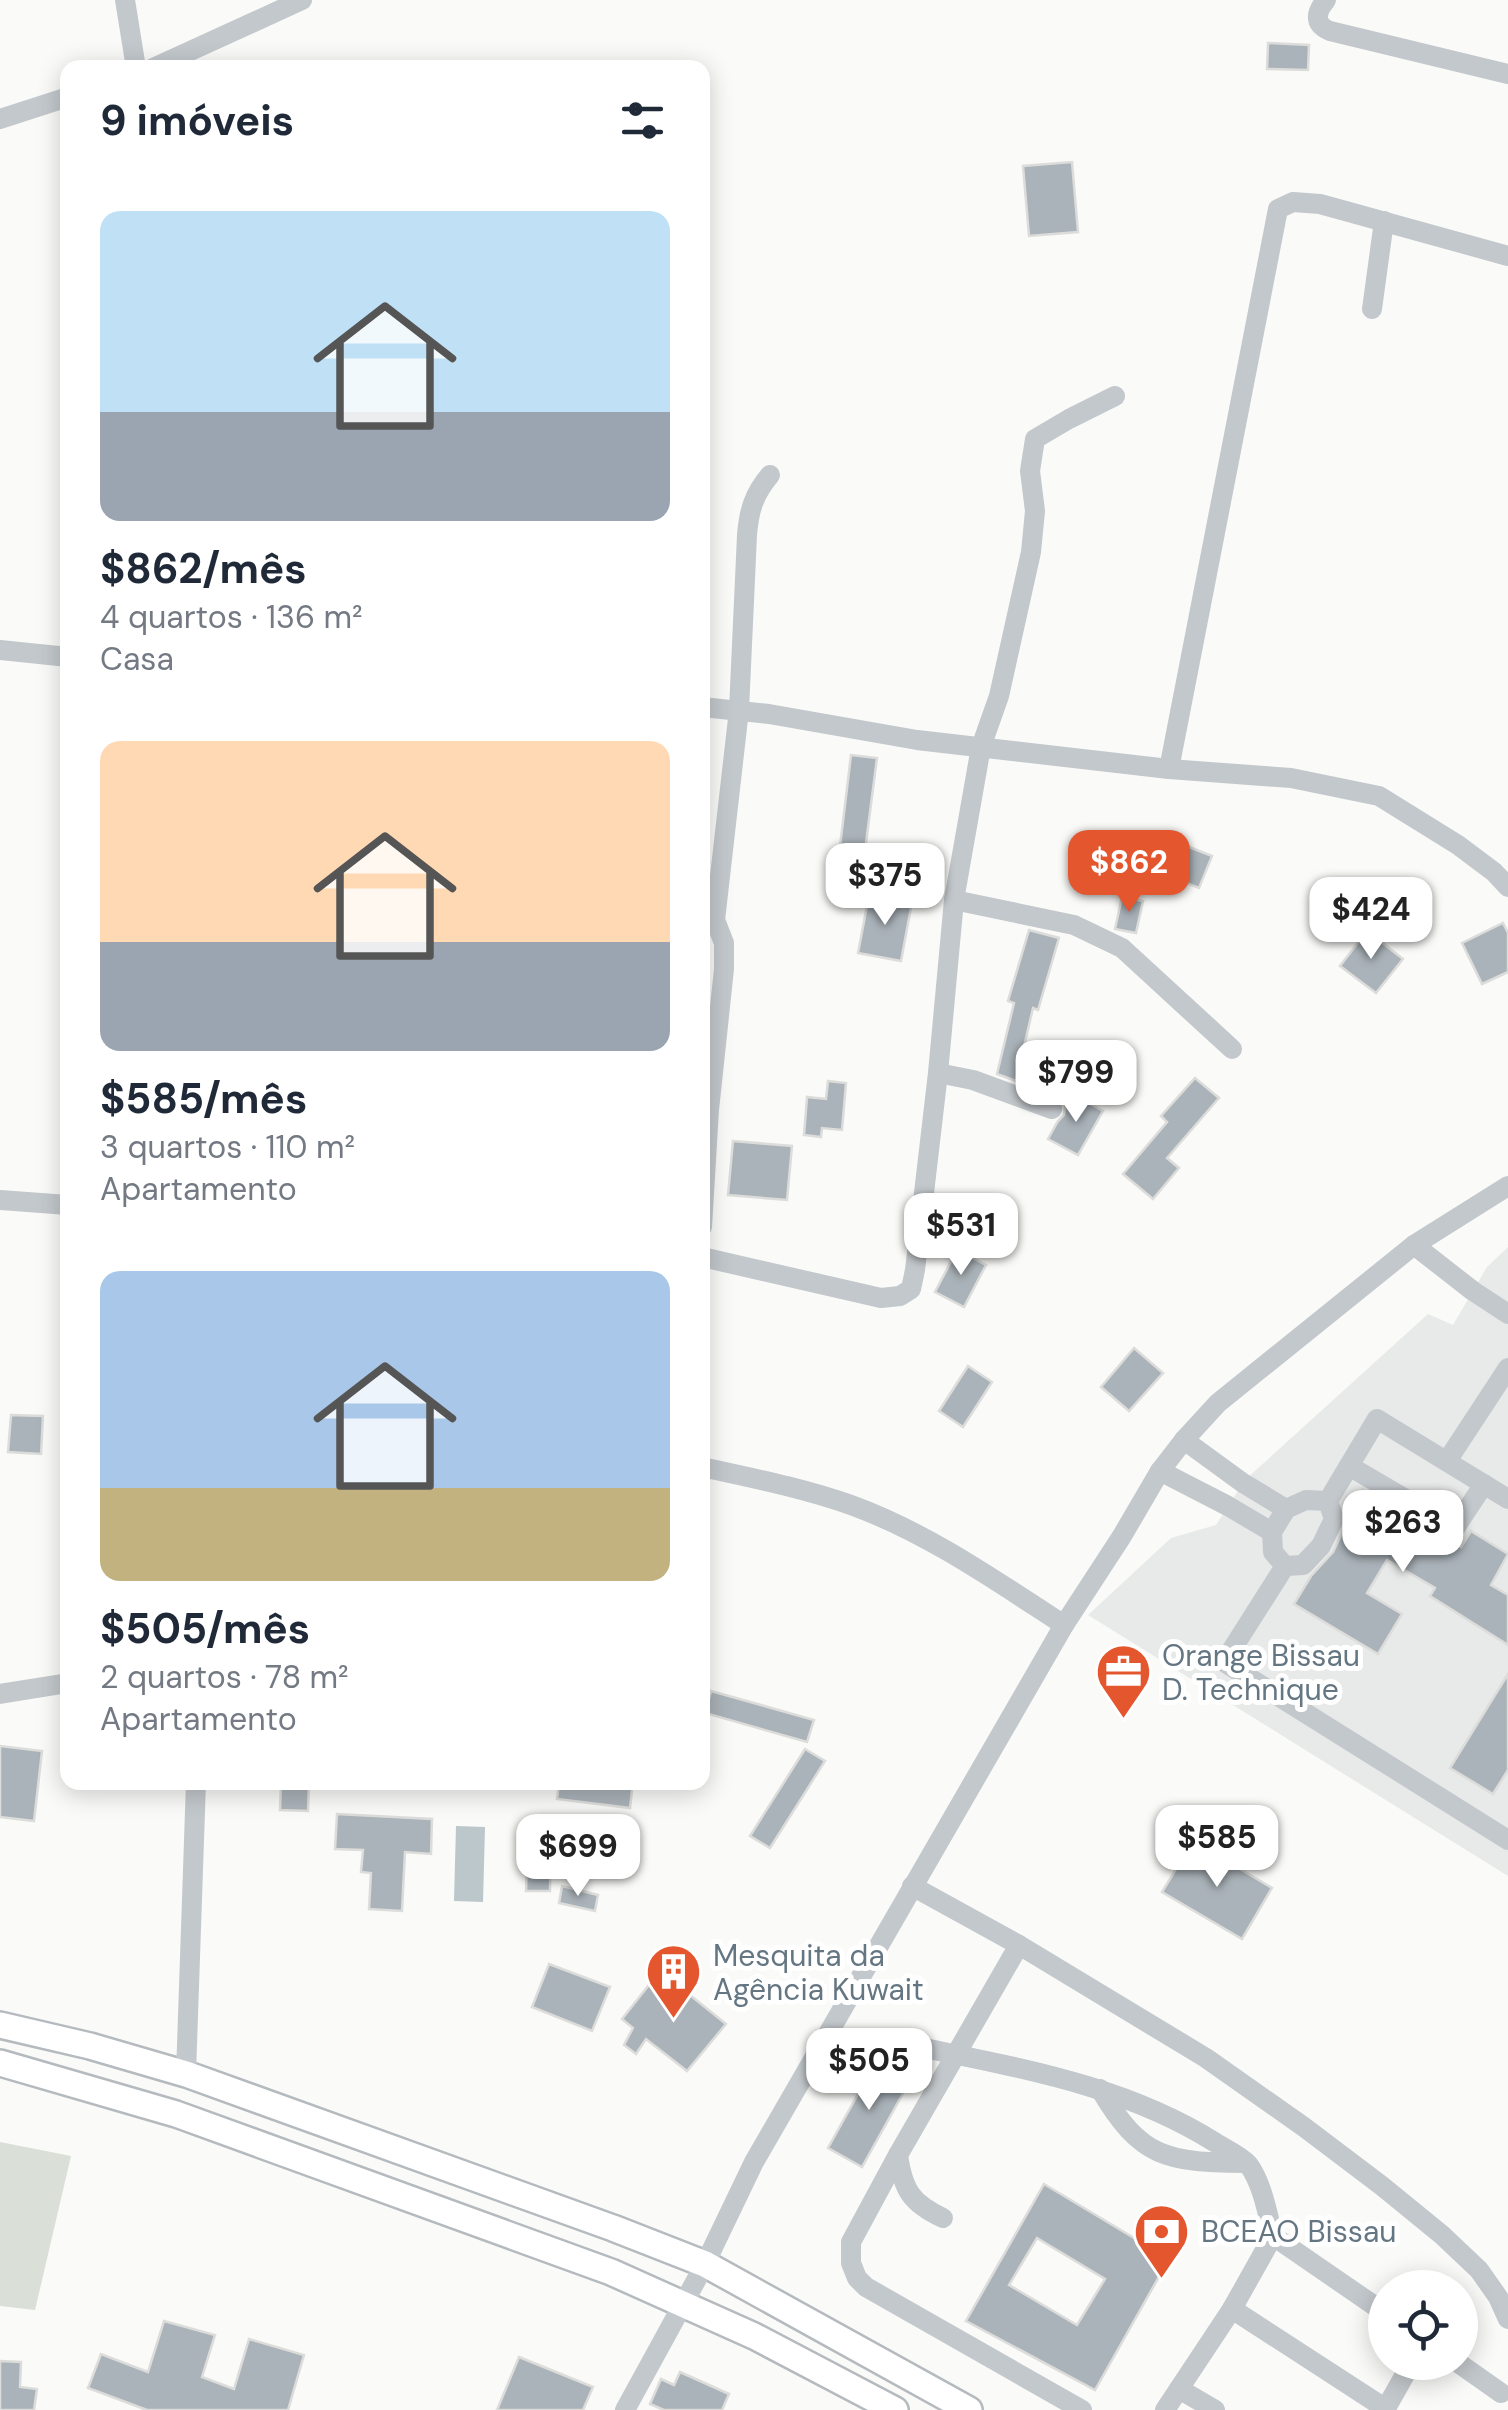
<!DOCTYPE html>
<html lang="pt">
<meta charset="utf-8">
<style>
body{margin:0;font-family:"DM Sans",sans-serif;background:#f6f6f7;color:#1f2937;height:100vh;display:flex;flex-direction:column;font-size:38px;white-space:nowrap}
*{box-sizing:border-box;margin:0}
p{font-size:32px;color:#747a83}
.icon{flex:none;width:55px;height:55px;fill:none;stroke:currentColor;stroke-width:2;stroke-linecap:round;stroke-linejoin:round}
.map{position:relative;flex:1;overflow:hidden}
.panel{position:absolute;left:60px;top:60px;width:650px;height:1730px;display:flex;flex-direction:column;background:#fff;border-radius:20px;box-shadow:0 5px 25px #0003}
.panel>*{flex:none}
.tools{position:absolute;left:1368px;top:2270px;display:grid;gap:20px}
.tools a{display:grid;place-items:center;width:110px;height:110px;border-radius:50%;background:#fff;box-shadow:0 5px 25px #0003;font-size:50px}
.price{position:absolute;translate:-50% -85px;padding:0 22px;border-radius:20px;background:#fff;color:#222;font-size:32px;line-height:65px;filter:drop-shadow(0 2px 5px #0008)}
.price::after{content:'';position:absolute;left:50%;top:60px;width:30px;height:22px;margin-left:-15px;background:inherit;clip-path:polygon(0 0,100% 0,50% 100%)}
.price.selected{background:#e4572e;color:#fff}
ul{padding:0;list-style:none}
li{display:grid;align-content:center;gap:20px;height:530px;padding:0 40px}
li span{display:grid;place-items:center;height:310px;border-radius:20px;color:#555}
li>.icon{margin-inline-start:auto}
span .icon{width:180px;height:180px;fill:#fffc;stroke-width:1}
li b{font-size:42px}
h2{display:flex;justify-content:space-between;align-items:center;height:120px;padding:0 40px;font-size:42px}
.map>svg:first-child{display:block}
.built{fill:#e8e9e9}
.green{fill:#dadfd7}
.water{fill:#bbc7cb}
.building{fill:#aab3b9;stroke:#dcdcda;stroke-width:2.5;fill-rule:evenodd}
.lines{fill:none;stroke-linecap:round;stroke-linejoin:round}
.major-casing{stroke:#b5babe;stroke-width:30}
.minor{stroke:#c3c8cc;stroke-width:20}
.major{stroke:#fff;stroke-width:25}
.labels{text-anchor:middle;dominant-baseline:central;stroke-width:10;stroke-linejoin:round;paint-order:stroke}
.poi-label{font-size:30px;fill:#657683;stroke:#fff;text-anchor:start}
</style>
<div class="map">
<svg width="1508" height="2410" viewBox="0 0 1508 2410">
<rect width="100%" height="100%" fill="#fafaf8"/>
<!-- built -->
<path class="built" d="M1508 1247V1876L1088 1615 1171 1538 1216 1525 1245 1480 1428 1314 1453 1325 1487 1267Z"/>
<!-- green -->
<path class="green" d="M0 2142 71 2156 35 2310 0 2306Z"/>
<!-- water -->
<path class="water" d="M456 1826 485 1827 483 1902 454 1901Z"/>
<!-- building -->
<g class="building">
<path d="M1268 43 1309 45 1308 70 1267 69Z"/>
<path d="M1072 162 1078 232 1029 236 1023 166Z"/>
<path d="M851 755 877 758 863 866 838 863Z"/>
<path d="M1169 839 1212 856 1199 888 1156 871Z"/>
<path d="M869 895 912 902 901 961 858 953Z"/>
<path d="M1122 897 1143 901 1136 933 1115 929Z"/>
<path d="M1503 923 1508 933V972L1482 984 1462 943Z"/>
<path d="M1029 930 1059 938 1038 1010 1033 1008 1016 1081 997 1074 1014 1003 1008 1001Z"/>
<path d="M1367 931 1403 959 1376 993 1340 966Z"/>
<path d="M1195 1078 1219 1098 1167 1158 1179 1168 1153 1199 1123 1174 1167 1122 1161 1116Z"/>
<path d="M828 1081 846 1083 842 1130 822 1128 821 1137 804 1135 807 1097 826 1099Z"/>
<path d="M1073 1094 1103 1111 1078 1155 1048 1139 1058 1121 1064 1115 1065 1107Z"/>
<path d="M733 1141 792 1146 787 1200 728 1195Z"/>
<path d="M957 1250 986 1265 964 1307 935 1292Z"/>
<path d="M1134 1348 1163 1373 1129 1411 1101 1387Z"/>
<path d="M968 1366 992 1382 963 1427 939 1411Z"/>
<path d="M11 1415 43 1416 41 1454 8 1452Z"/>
<path d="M1363 1490 1461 1547 1471 1531 1508 1554 1491 1585 1508 1595V1645L1430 1596 1435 1588 1387 1560 1367 1593 1402 1614 1378 1654 1294 1604 1311 1576 1333 1552 1346 1525 1347 1516Z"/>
<path d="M1508 1674V1770L1493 1794 1450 1768Z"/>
<path d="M711 1691 814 1720 807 1742 705 1713Z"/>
<path d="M0 1746 42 1751 34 1821 0 1817Z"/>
<path d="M805 1749 825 1761 770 1848 750 1836Z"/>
<path d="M281 1782 309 1783 308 1811 280 1810Z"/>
<path d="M559 1782H633L630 1808 557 1799Z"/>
<path d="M337 1814 432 1819 431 1854 405 1852 402 1911 369 1909 371 1873 361 1872 363 1850 335 1849Z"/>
<path d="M528 1828H551L550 1891H526Z"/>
<path d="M1193 1841 1272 1888 1242 1939 1162 1892Z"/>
<path d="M562 1886 598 1895 595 1911 559 1903Z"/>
<path d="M549 1964 610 1987 592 2031 532 2007Z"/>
<path d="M660 1971 726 2024 687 2071 646 2039 636 2054 624 2045 633 2028 622 2019Z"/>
<path d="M877 2060 911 2079 862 2167 828 2148Z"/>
<path d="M1044 2184 1169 2259 1095 2390 966 2321ZM1037 2238 1105 2279 1077 2325 1009 2285Z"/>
<path d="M164 2321 215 2335 202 2377 234 2389 249 2339 304 2355 288 2410H147L88 2388 101 2354 148 2372Z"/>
<path d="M519 2357 593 2387 583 2410H497Z"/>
<path d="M0 2361 21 2362 20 2387 37 2389 34 2410H0Z"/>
<path d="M680 2372 729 2394 722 2410H664L650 2404 661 2379 674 2385Z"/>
</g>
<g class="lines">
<defs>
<g id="major">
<path d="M0 2025 90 2046 186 2074 613 2228 705 2264 969 2410"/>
<path d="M0 2063 176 2114 611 2272 754 2336 895 2410"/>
</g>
</defs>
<!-- major casing -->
<use href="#major" class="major-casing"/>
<!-- minor -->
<g class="minor">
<path d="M125 0 136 68"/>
<path d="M1326 0C1316 12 1313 24 1330 31L1508 74"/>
<path d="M153 68 302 0"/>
<path d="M0 119 68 97"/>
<path d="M1372 309 1384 221"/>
<path d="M0 650 68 657"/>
<path d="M702 707 769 714 917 740 1169 769 1291 778 1379 796 1458 845 1494 872 1508 887"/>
<path d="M1169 769 1278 209 1293 202 1320 204 1508 256"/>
<path d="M954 900 1074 925 1122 948 1232 1049"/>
<path d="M938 1073 973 1080 1052 1109"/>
<path d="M0 1200 68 1205"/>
<path d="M702 1227 709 1110 724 969V943L715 920 739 710 747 535C749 510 754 494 770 475"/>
<path d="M1414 1245 1473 1291 1508 1314"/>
<path d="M702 1257 881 1298 900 1296 911 1289 915 1270 938 1073 954 900 981 747 999 696 1031 552 1035 511 1030 471 1035 439 1069 419 1115 396"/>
<path d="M1184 1440 1243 1483 1286 1509"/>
<path d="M1447 1461 1508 1368"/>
<path d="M1349 1466 1455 1528 1484 1484"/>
<path d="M702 1467C752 1478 803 1488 851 1505 928 1533 996 1581 1064 1625"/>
<path d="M1160 1471 1228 1506 1272 1532"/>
<path d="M1328 1501 1306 1500 1286 1509 1272 1532 1273 1552 1285 1566 1303 1565 1321 1546 1334 1519 1328 1501 1377 1419 1508 1499"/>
<path d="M1285 1566 1224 1662 1508 1840"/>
<path d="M0 1694 68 1683"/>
<path d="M912 1886 1019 1945 1206 2058 1304 2127 1382 2186 1442 2235 1479 2270 1498 2297 1508 2319"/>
<path d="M1019 1945 898 2155 851 2242V2263L857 2278 866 2287 1082 2410"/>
<path d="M883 2039C997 2065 1115 2079 1216 2143 1226 2149 1241 2156 1248 2164 1262 2182 1268 2215 1273 2236"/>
<path d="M186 2074 196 1782"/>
<path d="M1100 2089C1141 2159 1167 2162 1245 2163"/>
<path d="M898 2155C903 2190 911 2203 943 2218"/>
<path d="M1232 2309 1386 2409"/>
<path d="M1457 2362 1501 2393"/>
<path d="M1179 2389 1215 2410"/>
<path d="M625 2410 705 2264 754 2162 1064 1625 1122 1536 1160 1471 1184 1440 1218 1403 1414 1245 1508 1186"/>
<path d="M1165 2410 1232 2309 1273 2236 1385 2313"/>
<path d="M1385 2410 1412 2362"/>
</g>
<!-- major -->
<use href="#major" class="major"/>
</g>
<!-- icons -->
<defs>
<symbol id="office-pin" viewBox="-11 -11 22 30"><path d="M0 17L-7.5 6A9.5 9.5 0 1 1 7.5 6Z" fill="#e4572e" stroke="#fff"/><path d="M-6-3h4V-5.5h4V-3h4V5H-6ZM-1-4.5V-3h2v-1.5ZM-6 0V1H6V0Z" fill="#fff"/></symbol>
<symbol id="building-pin" viewBox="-11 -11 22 30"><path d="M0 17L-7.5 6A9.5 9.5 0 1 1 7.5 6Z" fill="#e4572e" stroke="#fff"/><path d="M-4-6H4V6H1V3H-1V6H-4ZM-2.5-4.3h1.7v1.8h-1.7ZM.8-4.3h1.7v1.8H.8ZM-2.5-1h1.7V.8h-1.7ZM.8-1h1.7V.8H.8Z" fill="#fff"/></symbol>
<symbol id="bank-pin" viewBox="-11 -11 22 30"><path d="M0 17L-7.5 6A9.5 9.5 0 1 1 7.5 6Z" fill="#e4572e" stroke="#fff"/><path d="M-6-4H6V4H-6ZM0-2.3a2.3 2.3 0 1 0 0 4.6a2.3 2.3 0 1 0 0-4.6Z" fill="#fff"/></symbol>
</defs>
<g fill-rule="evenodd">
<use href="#office-pin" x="1092" y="1640" width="63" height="86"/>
<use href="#building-pin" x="642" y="1940" width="63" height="86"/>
<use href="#bank-pin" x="1130" y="2200" width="63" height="86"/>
</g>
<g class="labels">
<!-- poi labels -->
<g class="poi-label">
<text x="1162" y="1655">Orange Bissau<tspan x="1162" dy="34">D. Technique</tspan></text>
<text x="713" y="1955">Mesquita da<tspan x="713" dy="34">Agência Kuwait</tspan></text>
<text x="1201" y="2231">BCEAO Bissau</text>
</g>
</g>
</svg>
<div class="tools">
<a><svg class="icon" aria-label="locate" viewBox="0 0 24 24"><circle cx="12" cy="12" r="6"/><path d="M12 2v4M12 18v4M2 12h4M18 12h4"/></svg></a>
</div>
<b class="price selected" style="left:1129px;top:915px">$862</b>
<b class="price" style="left:885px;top:928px">$375</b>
<b class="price" style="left:1371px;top:962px">$424</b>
<b class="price" style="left:1076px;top:1125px">$799</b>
<b class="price" style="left:961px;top:1278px">$531</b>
<b class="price" style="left:1403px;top:1575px">$263</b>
<b class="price" style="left:1217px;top:1890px">$585</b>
<b class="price" style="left:578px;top:1899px">$699</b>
<b class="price" style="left:869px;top:2113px">$505</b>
<section class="panel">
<h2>9 imóveis<svg class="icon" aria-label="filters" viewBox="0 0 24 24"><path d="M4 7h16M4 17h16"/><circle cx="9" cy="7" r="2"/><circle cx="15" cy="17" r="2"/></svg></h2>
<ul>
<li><span style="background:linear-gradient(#bfe0f5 65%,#9aa5b1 0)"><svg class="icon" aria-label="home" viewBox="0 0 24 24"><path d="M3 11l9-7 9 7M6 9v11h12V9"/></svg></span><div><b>$862/mês</b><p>4 quartos · 136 m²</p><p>Casa</p></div></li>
<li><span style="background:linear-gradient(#ffd9b3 65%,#9aa5b1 0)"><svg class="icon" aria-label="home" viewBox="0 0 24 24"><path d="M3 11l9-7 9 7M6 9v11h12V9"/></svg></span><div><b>$585/mês</b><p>3 quartos · 110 m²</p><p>Apartamento</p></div></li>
<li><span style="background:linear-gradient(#a9c7e8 70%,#c2b280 0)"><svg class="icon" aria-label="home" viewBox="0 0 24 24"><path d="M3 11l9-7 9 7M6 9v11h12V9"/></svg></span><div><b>$505/mês</b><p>2 quartos · 78 m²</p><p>Apartamento</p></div></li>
</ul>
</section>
</div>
